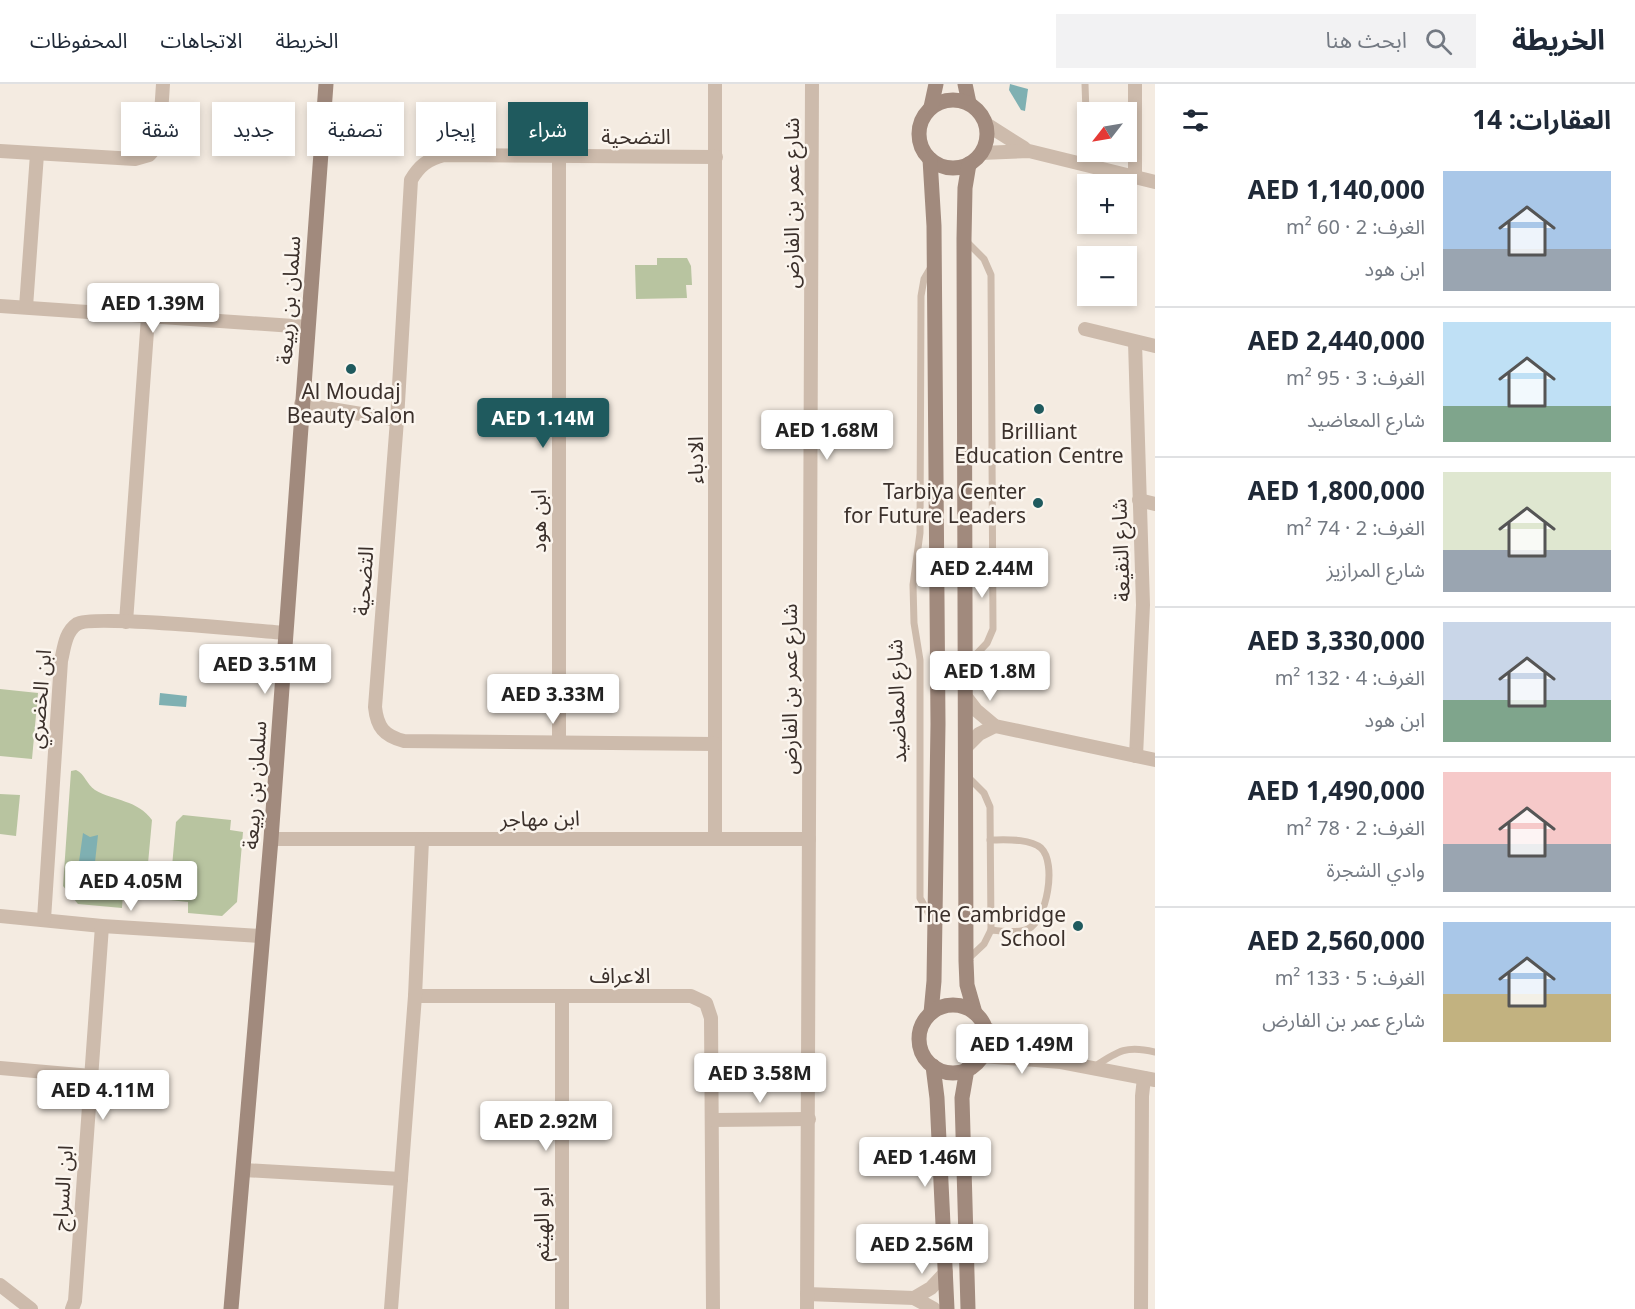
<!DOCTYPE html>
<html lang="ar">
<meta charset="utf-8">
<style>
body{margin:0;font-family:"Noto Sans","Noto Sans Arabic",sans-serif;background:#f2f2f3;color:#1f2937;direction:rtl;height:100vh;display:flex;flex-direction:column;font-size:22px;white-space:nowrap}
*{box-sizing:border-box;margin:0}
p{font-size:20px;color:#747a83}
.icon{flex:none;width:33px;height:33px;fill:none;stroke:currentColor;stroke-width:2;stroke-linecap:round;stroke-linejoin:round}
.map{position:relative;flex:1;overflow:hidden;direction:ltr}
.details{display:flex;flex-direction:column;background:#fff;width:480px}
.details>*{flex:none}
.banner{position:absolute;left:18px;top:18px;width:570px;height:54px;direction:rtl;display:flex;gap:12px}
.needle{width:39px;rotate:239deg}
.controls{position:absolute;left:1077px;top:18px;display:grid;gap:12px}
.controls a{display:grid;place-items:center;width:60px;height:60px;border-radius:0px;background:#fff;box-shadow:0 3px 9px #0003;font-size:30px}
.price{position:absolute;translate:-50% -51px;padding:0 14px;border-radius:6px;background:#fff;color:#222;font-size:20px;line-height:39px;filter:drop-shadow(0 2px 3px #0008)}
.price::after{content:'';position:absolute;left:50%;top:36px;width:18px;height:14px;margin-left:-9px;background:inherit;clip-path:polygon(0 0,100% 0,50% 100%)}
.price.on{background:#1f5a5e;color:#fff}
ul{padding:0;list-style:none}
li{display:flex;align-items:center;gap:18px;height:150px;padding:0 24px}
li+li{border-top:2px solid #e0e1e3}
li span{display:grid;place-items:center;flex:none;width:168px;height:120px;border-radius:0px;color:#555}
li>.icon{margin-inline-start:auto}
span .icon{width:72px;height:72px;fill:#fffc;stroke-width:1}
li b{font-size:26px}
h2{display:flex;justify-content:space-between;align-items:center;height:72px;padding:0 24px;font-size:26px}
.chip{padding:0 21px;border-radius:0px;background:#fff;box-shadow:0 3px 9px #0003;font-size:21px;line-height:54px}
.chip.on{background:#1f5a5e;color:#fff}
header{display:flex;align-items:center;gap:36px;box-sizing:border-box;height:84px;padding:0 30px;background:#fff;border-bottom:2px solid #e0e1e3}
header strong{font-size:28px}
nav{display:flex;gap:33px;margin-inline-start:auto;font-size:21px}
.search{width:420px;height:54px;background:#f2f2f3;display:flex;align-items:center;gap:15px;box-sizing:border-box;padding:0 21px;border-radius:0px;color:#747a83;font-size:22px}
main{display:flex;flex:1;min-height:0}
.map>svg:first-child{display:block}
.green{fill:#b8c4a0}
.water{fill:#7fb0b2}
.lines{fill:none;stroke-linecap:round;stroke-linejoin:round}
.lane{stroke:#cdbbac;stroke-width:7}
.street{stroke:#cdbbac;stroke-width:14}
.secondary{stroke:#a18a7d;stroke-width:15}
.poi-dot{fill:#1f5a5e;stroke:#fbf5ee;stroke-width:2}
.labels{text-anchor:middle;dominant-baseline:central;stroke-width:5;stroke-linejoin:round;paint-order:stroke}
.street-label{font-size:21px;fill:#3b302b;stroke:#fbf5ee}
.poi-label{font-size:21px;fill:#3b302b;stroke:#fbf5ee}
</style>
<header>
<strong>الخريطة</strong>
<div class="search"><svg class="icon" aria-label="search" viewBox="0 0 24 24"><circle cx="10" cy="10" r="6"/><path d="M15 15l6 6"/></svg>ابحث هنا</div>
<nav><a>الخريطة</a><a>الاتجاهات</a><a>المحفوظات</a></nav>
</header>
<main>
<section class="details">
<h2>العقارات: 14<svg class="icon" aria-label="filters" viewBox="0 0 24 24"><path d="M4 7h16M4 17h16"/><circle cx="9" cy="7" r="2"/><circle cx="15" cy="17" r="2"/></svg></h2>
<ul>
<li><span style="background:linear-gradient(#a9c7e8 65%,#9aa5b1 0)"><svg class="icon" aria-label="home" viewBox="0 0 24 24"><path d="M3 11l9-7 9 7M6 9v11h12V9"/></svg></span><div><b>AED 1,140,000</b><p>الغرف: 2 · 60 m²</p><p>ابن هود</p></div></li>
<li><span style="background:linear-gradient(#bfe0f5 70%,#7fa58c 0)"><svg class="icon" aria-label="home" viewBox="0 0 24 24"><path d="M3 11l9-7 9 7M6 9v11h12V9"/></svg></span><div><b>AED 2,440,000</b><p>الغرف: 3 · 95 m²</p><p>شارع المعاضيد</p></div></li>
<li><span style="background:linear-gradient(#dfe7d0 65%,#9aa5b1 0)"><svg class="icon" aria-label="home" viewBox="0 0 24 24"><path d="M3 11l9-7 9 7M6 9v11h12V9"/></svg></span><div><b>AED 1,800,000</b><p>الغرف: 2 · 74 m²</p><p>شارع المرازيز</p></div></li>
<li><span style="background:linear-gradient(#c9d6e8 65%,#7fa58c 0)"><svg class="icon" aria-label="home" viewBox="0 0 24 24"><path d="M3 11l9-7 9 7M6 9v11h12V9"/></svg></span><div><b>AED 3,330,000</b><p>الغرف: 4 · 132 m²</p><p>ابن هود</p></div></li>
<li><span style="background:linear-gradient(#f6c9c9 60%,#9aa5b1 0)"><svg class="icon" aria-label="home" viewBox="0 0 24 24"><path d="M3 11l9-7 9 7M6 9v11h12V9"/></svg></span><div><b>AED 1,490,000</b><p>الغرف: 2 · 78 m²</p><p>وادي الشجرة</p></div></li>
<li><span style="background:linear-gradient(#a9c7e8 60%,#c2b280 0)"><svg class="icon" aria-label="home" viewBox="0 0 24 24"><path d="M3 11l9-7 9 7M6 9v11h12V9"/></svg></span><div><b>AED 2,560,000</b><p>الغرف: 5 · 133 m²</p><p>شارع عمر بن الفارض</p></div></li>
</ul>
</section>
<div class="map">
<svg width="1155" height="1225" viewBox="0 0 1155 1225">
<rect width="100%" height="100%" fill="#f4ebe1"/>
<!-- green -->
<g class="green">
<path d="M657 174H687L691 182 692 201H686L687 214 636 215 635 181H657Z"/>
<path d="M0 605 38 609 32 675 0 672Z"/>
<path d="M76 686C85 690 87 701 95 706 114 717 138 716 152 736L145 812 123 810 122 824 78 820 63 802 71 687Z"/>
<path d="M0 710 20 711 16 752 0 750Z"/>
<path d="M183 731 231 736 230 746 243 748 237 818 222 832 188 829V818L169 816 176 738Z"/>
</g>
<!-- water -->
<g class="water">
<path d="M1010 0 1028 5 1025 27 1021 26 1009 6Z"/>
<path d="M160 609 187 612 186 623 159 621Z"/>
<path d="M83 749 90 753 98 751 94 787 78 785Z"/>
</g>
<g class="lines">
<!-- lane -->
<g class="lane">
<path d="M1081 80 1087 58 1085 0"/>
<path d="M965 156 984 175 991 191 993 545 987 559 968 579"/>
<path d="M931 183 924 195 921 212 920 449 913 501 914 539 920 576V814L933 837"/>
<path d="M990 756C1005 756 1029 754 1041 764 1057 779 1047 836 1028 845 1018 850 1002 847 991 846"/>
<path d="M968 875 984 860 991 846 990 723 984 709 968 693"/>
<path d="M1094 983C1118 967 1126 961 1155 968"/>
</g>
<!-- street -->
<g class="street">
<path d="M715 0V753"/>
<path d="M986 40 1024 64"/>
<path d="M0 67 135 75 149 71 159 60 163 0"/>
<path d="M981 69 1029 67 1155 98"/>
<path d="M559 73V657"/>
<path d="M1135 93V0"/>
<path d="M0 222 308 243"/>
<path d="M26 223 37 70"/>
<path d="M1085 245 1155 262"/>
<path d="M1135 258 1143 521 1136 672"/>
<path d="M301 320 397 336"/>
<path d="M1139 416 1155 420"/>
<path d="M126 538 148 233"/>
<path d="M966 613 976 626 995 642 1155 676"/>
<path d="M715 660 404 657C384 652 377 643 375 623L397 336 411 96C419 82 428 75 444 71L716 73"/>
<path d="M966 663 979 650 995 642"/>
<path d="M271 755H809"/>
<path d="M0 832 102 842 261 852"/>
<path d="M44 835 61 577C64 565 65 548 77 540 93 530 256 547 286 549"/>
<path d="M415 912H691L706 919 711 934 713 1225"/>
<path d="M984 943C1008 958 1035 963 1060 977"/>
<path d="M982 972 1061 978 1155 996"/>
<path d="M0 984 91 992"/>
<path d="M713 1036 809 1035"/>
<path d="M244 1086 401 1095"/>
<path d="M0 1201 31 1225"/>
<path d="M807 1210 914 1214 934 1225"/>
<path d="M914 1214 931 1204 946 1188"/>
<path d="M72 1225 75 1217 102 842"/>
<path d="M391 1225 415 912 422 756"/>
<path d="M562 1225V912"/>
<path d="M807 1225 812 0"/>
<path d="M1141 1225 1142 1012 1144 994"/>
</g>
<!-- secondary -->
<g class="secondary">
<path d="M965 0 969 19"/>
<circle cx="953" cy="50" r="34"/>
<path d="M931 23 936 0"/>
<path d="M930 75 934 142 938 640 934 897 931 929"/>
<path d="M969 80 965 104 964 155 966 877 967 901 975 929"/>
<circle cx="953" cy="955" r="34"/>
<path d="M933 982 937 1014 947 1225"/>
<path d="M967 985 962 1014 968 1225"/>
<path d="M231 1225 271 755 326 0"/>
</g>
</g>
<!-- markers -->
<g class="poi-dot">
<circle cx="351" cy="285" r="6"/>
<circle cx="1039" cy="325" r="6"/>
<circle cx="1038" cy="419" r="6"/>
<circle cx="1078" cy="842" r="6"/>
</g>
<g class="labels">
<!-- street labels -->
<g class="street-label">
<text x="636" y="52">التضحية</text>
<text transform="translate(791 119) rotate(-90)">شارع عمر بن الفارض</text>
<text transform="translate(288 216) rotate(-86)">سلمان بن ربيعة</text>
<text transform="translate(695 376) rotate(-90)">الادباء</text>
<text transform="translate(538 437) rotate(-90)">ابن هود</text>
<text transform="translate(1120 466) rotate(-92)">شارع النقيعة</text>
<text transform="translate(363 497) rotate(-86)">التضحية</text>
<text transform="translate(789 605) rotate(-90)">شارع عمر بن الفارض</text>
<text transform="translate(39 615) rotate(-85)">ابن الخضري</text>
<text transform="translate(896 617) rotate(-92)">شارع المعاضيد</text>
<text transform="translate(254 701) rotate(-86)">سلمان بن ربيعة</text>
<text transform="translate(540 734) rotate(-1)">ابن مهاجر</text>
<text x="620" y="891">الاعراف</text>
<text transform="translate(62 1104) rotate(-86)">ابن السراج</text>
<text transform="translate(541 1140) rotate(-90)">ابو الهيثم</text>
</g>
<!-- poi labels -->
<g class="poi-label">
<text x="351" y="307">Al Moudaj<tspan x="351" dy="24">Beauty Salon</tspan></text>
<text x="1039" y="347">Brilliant<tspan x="1039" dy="24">Education Centre</tspan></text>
<text x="1026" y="407" text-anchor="end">Tarbiya Center<tspan x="1026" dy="24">for Future Leaders</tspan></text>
<text x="1066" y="830" text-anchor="end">The Cambridge<tspan x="1066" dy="24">School</tspan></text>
</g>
</g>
</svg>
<div class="controls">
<a><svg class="needle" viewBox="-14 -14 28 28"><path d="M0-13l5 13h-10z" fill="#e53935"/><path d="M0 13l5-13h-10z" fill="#747a83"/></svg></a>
<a>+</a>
<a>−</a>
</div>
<b class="price" style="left:153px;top:250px">AED 1.39M</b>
<b class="price on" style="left:543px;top:365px">AED 1.14M</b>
<b class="price" style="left:827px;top:377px">AED 1.68M</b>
<b class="price" style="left:982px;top:515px">AED 2.44M</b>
<b class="price" style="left:265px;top:611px">AED 3.51M</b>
<b class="price" style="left:990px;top:618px">AED 1.8M</b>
<b class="price" style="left:553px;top:641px">AED 3.33M</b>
<b class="price" style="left:131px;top:828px">AED 4.05M</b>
<b class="price" style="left:1022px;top:991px">AED 1.49M</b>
<b class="price" style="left:760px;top:1020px">AED 3.58M</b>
<b class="price" style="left:103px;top:1037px">AED 4.11M</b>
<b class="price" style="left:546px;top:1068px">AED 2.92M</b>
<b class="price" style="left:925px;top:1104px">AED 1.46M</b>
<b class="price" style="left:922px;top:1191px">AED 2.56M</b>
<div class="banner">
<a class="chip on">شراء</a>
<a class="chip">إيجار</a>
<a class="chip">تصفية</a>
<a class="chip">جديد</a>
<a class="chip">شقة</a>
</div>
</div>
</main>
